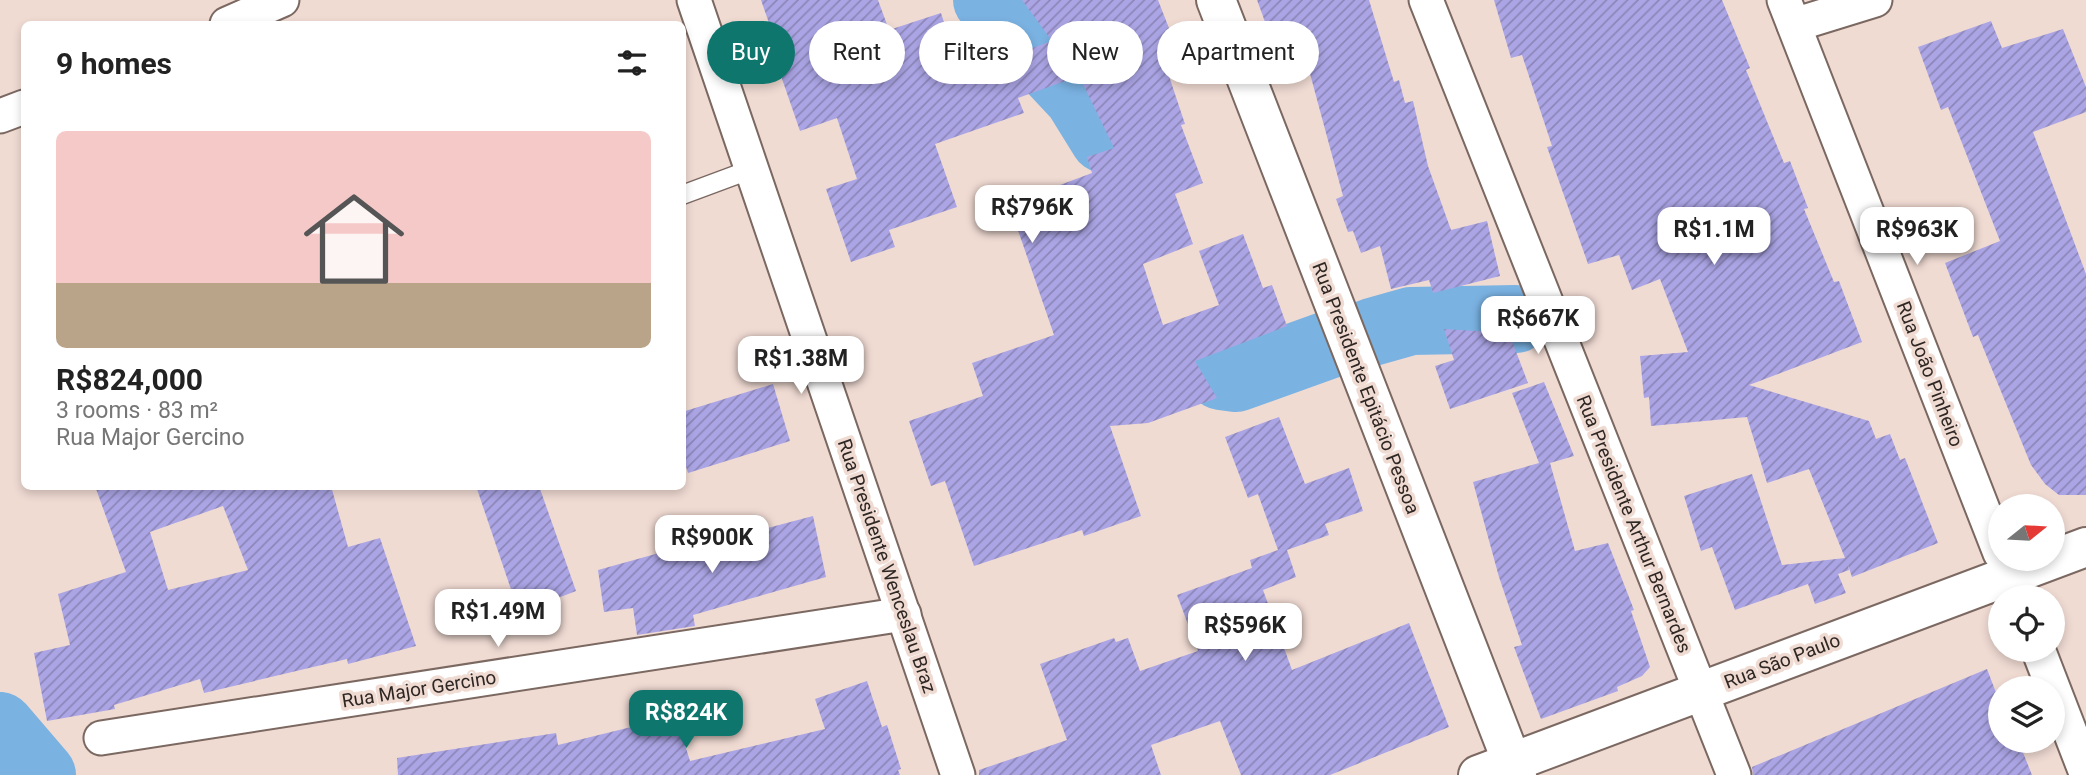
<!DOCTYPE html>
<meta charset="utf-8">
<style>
body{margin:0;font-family:Roboto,sans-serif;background:#f6f6f6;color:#222;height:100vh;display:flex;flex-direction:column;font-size:26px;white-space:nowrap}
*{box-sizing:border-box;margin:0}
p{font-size:23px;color:#767676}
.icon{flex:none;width:38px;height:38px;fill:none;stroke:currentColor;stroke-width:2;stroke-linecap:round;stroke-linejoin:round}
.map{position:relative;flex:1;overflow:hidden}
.side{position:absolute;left:21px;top:21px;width:665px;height:469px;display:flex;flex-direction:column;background:#fff;border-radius:10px;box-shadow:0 4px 10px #0003}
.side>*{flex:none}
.guide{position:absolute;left:707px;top:21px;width:665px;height:63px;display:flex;gap:14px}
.needle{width:46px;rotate:72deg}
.fabs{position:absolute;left:1988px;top:494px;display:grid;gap:14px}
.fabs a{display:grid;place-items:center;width:77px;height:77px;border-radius:50%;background:#fff;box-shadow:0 4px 10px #0003;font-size:35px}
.price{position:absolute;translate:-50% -60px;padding:0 16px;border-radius:14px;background:#fff;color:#222;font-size:23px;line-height:46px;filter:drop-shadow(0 2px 4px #0008)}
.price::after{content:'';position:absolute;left:50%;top:42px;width:21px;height:16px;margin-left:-10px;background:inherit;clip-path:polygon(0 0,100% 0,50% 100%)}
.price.on{background:#0f766e;color:#fff}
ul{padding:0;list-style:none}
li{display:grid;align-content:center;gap:14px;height:371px;padding:0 35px}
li+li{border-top:2px solid #e0e0e0}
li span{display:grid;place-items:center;height:217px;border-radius:10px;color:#555}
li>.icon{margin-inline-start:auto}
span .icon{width:126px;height:126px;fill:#fffc;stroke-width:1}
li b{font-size:30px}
h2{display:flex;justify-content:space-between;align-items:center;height:84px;padding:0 35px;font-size:30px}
.chip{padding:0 24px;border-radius:32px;background:#fff;box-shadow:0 4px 10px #0003;font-size:24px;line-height:63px}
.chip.on{background:#0f766e;color:#fff}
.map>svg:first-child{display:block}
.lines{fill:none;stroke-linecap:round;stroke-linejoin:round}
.river{stroke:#7ab2e2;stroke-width:68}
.building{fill:url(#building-hatch);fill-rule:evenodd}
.service-casing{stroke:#7b6861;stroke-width:21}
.minor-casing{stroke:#7b6861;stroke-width:37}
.tertiary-casing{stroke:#7b6861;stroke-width:42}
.primary-casing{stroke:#7b6861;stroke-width:42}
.service{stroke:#fff;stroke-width:18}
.minor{stroke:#fff;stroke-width:33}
.tertiary{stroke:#fff;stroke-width:38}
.primary{stroke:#fff;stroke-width:38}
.labels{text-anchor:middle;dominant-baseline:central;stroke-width:7;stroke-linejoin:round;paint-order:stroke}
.street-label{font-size:19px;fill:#2f2724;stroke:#f0dbd3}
</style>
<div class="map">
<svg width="2086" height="775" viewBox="0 0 2086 775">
<defs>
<pattern id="building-hatch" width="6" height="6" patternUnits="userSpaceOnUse" patternTransform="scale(1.75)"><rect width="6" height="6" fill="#aba5e5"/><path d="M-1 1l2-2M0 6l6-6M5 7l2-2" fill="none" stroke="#8c86b9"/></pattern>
</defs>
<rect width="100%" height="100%" fill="#f0dbd3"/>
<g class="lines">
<!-- river -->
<g class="river">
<path d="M987 0 1078 97 1104 139"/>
<path d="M1372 332 1411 321 1516 319"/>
<path d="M1221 376 1236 378 1328 345"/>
<path d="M0 726 42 775"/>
</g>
</g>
<!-- building -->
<g class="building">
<path d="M761 0H878L889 30 941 13 952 47 958 58 964 56 968 71 1052 41 1022 0H1158L1176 46 1161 52 1185 124 1181 125 1203 183 1175 194 1193 244 1143 264 1163 325 1219 305 1199 251 1243 234 1263 288 1272 285 1287 326 1195 361 1217 398 1148 423 1110 426 1141 516 1084 536 1082 530 974 566 945 481 931 486 909 421 983 396 972 363 1054 335 1009 204 1092 173 1087 157 1114 148 1079 76 1018 98 1024 113 935 144 957 207 889 230 895 247 851 262 826 189 857 179 837 118 800 131 781 76 761 82 751 53 770 47 763 25 769 23Z"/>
<path d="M1257 0H1369L1394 82 1399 80 1405 103 1413 101 1428 166 1451 230 1487 221 1500 276 1433 293 1429 280 1391 289 1380 246 1361 253 1353 231 1348 232 1336 199 1343 196 1302 44 1276 52Z"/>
<path d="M1494 0H1722L1750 68 1746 70 1784 163 1790 161 1808 208 1804 209 1834 282 1839 281 1862 342 1749 385 1869 421 1876 439 1890 434 1900 460 1905 458 1938 543 1852 577 1848 565 1849 570 1838 574 1846 593 1815 604 1808 584 1735 610 1712 547 1701 551 1684 496 1752 474 1782 565 1845 558 1809 469 1767 483 1747 417 1651 426 1649 397 1644 398 1640 356 1688 352 1660 279 1632 290 1619 255 1588 264 1547 147 1552 146 1522 55 1511 58Z"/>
<path d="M1991 21 2002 48 2063 29 2086 87V112L2033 132 2086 274V495H2059L2045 484 2031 465 1978 335 1973 337 1945 263 2000 241 1948 107 1941 110 1918 47Z"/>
<path d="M1444 329 1509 333 1528 383 1450 409 1435 366 1454 360Z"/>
<path d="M1544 382 1574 456 1550 463 1575 551 1608 543 1634 610 1631 611 1650 667 1642 676 1617 687 1618 691 1541 719 1514 647 1522 645 1499 577 1473 482 1539 463 1512 393Z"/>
<path d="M773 384 790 441 688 473 682 455V412Z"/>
<path d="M1279 417 1305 484 1349 468 1363 511 1325 524 1329 535 1287 550 1296 577 1263 590 1292 670 1409 623 1449 727 1330 775H1241L1220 721 1151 745 1161 775H979V770L1067 740 1040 664 1114 638 1116 642 1128 638 1140 671 1198 651 1177 595 1252 568 1250 560 1278 550 1258 494 1248 498 1225 437Z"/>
<path d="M95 486H331L348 547 380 538 416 646 348 664 347 659 204 693 200 679 114 705 115 709 47 721 34 653 70 645 58 594 126 572ZM223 506 248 570 168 590 150 532Z"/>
<path d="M476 486H539L576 591 519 613Z"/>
<path d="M813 516 826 577 693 615 695 626 637 635 633 608 604 612 598 570 731 533 733 537Z"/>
<path d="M1987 669 2000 703V740H2018L2032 775H1753L1752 767Z"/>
<path d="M867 681 882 727 887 725 901 769 898 770 900 775H398L397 758 556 733 558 745 676 716 690 761 825 729 815 699Z"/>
</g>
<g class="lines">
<defs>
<path id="service" d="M682 195 752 169"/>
<g id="minor">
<path d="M694 0 958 775"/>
<path d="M1426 0 1734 775"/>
<path d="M1784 0 2000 553"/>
<path d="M227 24 282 0"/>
<path d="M1794 25 1875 0"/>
<path d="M0 116 24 107"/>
<path d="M2038 649 2086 773"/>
<path d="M101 738 904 614"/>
</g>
<path id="tertiary" d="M1216 0 1517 775"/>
<path id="primary" d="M1478 775 2086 547"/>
</defs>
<!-- service casing -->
<use href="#service" class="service-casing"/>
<!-- minor casing -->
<use href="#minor" class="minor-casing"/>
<!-- tertiary casing -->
<use href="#tertiary" class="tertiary-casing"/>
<!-- primary casing -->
<use href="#primary" class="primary-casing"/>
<!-- service -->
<use href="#service" class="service"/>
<!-- minor -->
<use href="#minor" class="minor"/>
<!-- tertiary -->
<use href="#tertiary" class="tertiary"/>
<!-- primary -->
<use href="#primary" class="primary"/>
</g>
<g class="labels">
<!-- street labels -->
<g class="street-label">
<text transform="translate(1930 374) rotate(69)">Rua João Pinheiro</text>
<text transform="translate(1366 388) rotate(69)">Rua Presidente Epitácio Pessoa</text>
<text transform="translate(1634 524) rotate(68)">Rua Presidente Arthur Bernardes</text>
<text transform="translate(887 566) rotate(71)">Rua Presidente Wenceslau Braz</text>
<text transform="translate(1782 661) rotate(-21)">Rua São Paulo</text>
<text transform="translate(419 689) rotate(-9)">Rua Major Gercino</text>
</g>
</g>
</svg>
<div class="fabs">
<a><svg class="needle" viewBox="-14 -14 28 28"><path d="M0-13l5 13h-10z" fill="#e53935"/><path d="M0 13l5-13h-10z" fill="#767676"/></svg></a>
<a><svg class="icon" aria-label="locate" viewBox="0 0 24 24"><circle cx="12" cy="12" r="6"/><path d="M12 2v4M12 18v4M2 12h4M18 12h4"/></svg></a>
<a><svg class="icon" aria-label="layers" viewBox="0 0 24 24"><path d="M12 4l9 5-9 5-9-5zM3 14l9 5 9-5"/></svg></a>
</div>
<b class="price" style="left:1032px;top:245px">R$796K</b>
<b class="price" style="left:1714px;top:267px">R$1.1M</b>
<b class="price" style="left:1917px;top:267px">R$963K</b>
<b class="price" style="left:1538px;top:356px">R$667K</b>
<b class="price" style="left:801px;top:396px">R$1.38M</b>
<b class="price" style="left:712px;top:575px">R$900K</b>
<b class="price" style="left:498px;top:649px">R$1.49M</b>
<b class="price" style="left:1245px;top:663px">R$596K</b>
<b class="price on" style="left:686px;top:750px">R$824K</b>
<div class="guide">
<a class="chip on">Buy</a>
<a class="chip">Rent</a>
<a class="chip">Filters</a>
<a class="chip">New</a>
<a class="chip">Apartment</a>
</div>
<section class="side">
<h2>9 homes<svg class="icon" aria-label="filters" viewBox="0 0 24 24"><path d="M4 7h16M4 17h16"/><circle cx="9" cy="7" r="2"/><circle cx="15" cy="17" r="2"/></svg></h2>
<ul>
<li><span style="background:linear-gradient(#f6c9c9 70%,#b9a48a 0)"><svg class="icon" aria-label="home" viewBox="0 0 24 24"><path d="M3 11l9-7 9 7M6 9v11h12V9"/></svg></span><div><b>R$824,000</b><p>3 rooms · 83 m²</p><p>Rua Major Gercino</p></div></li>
</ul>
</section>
</div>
